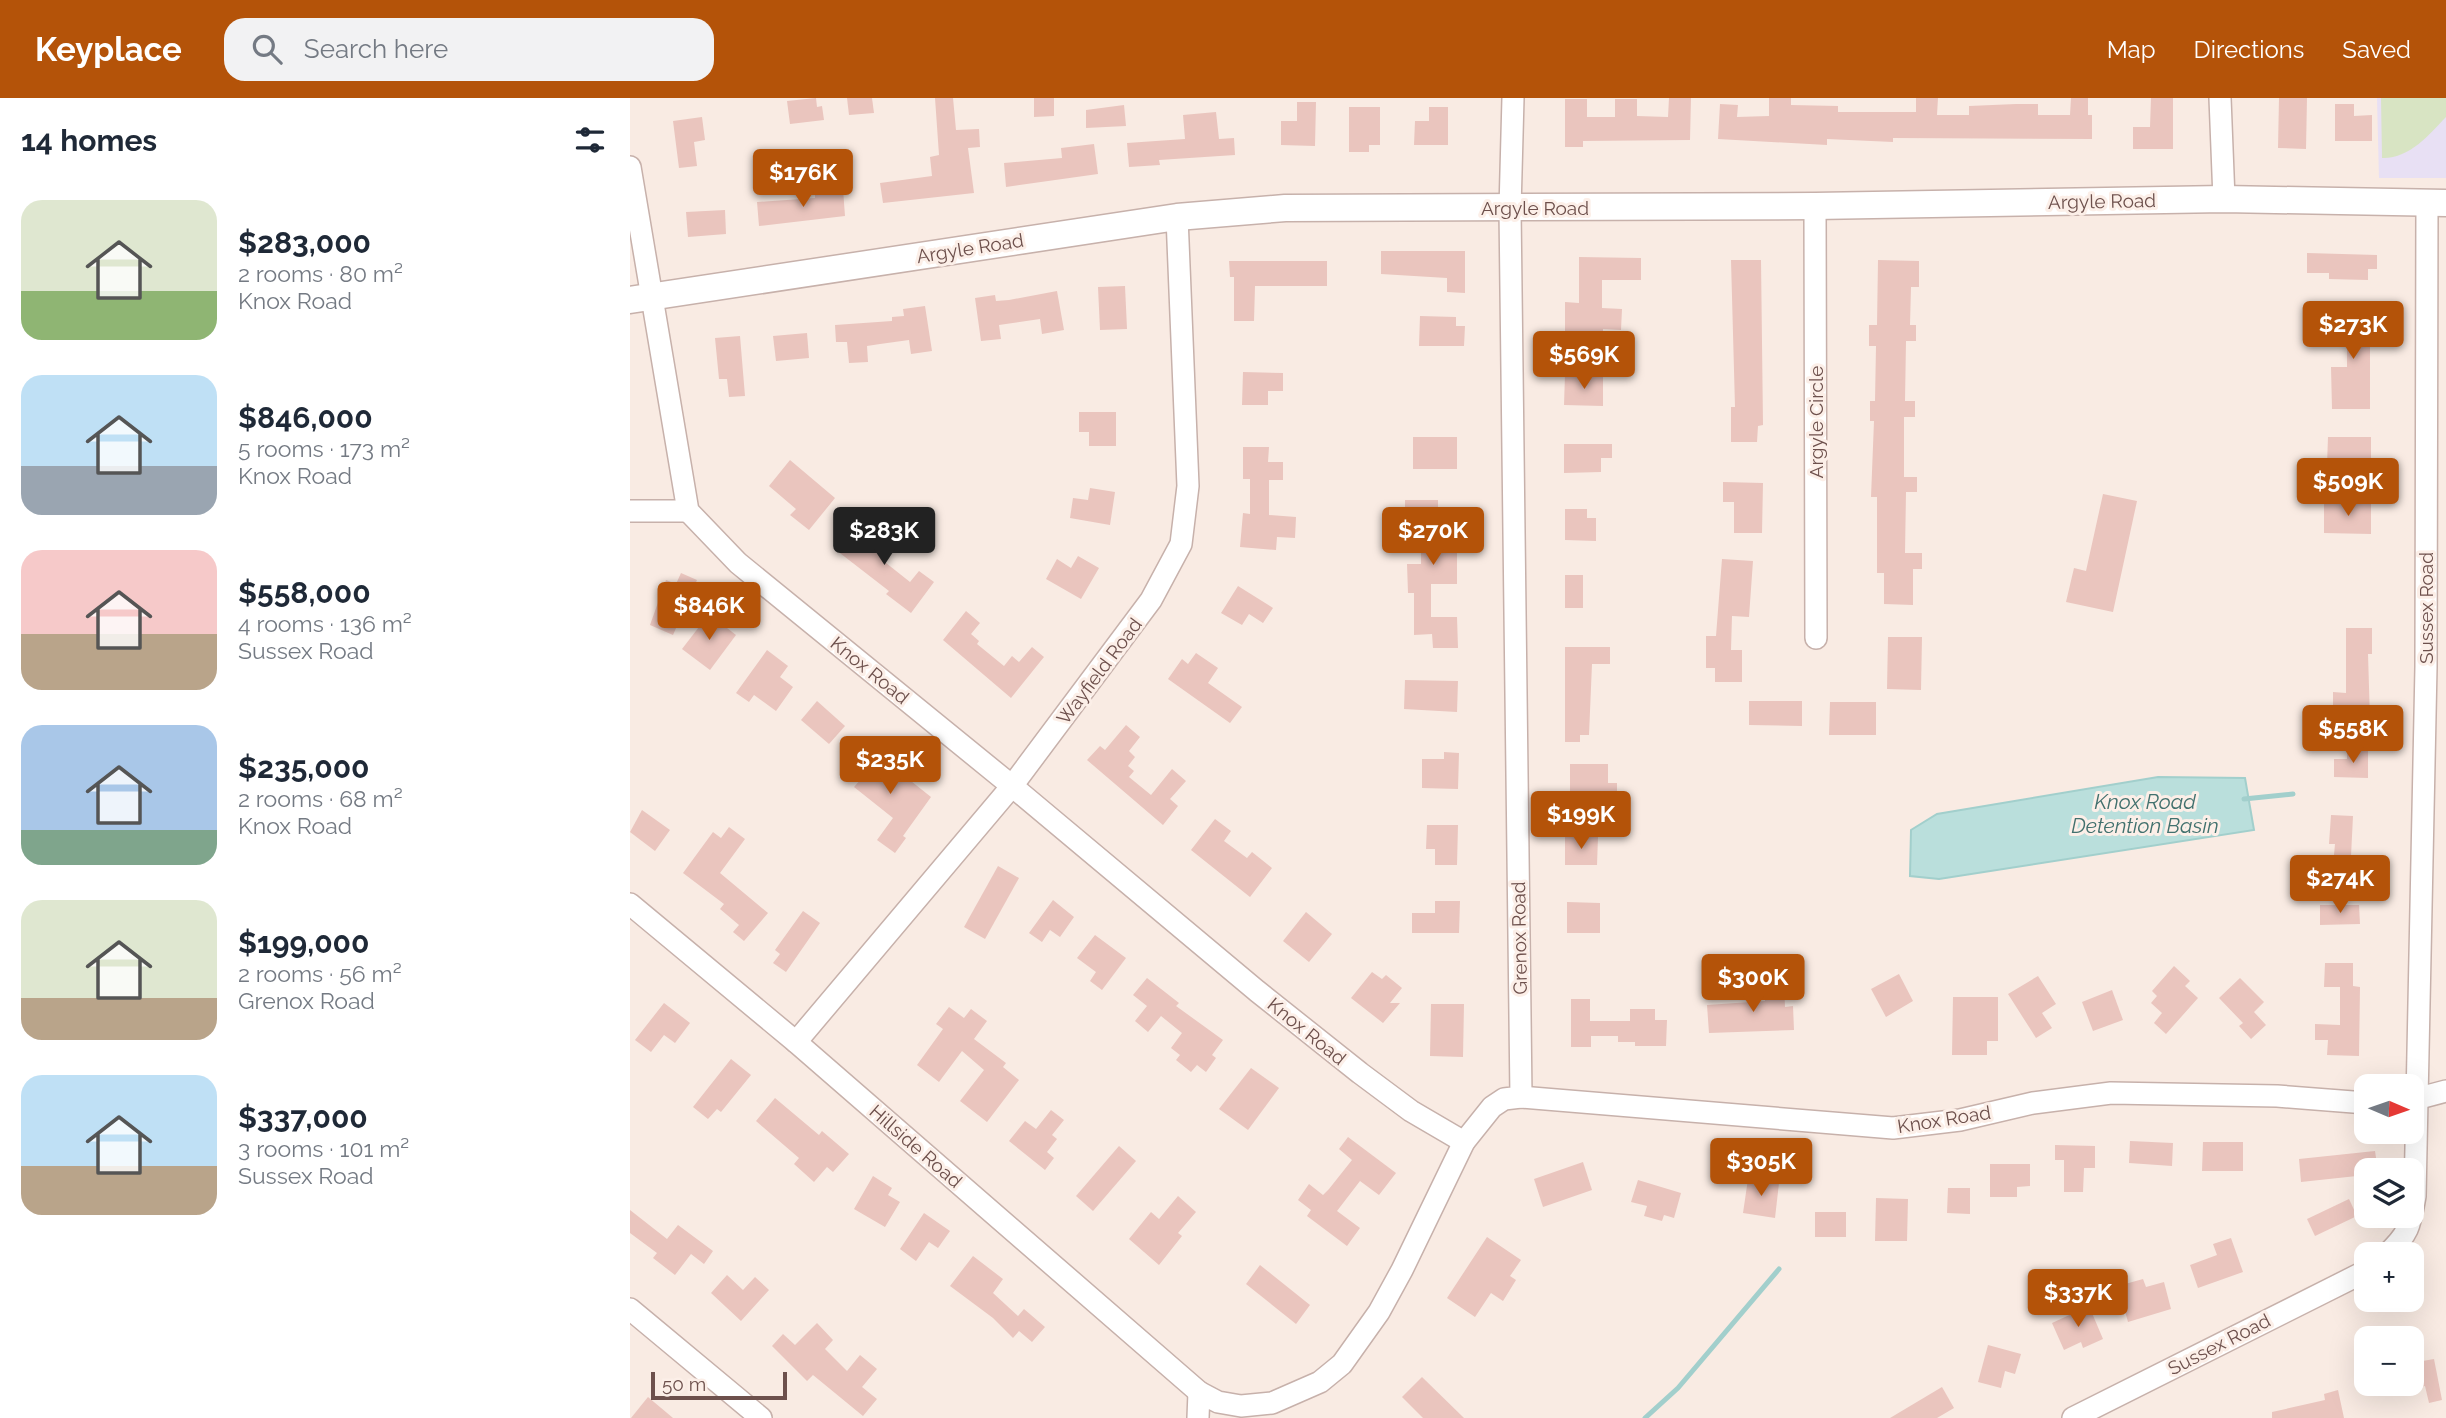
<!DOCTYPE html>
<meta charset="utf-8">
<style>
body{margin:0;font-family:Raleway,sans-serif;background:#f2f2f3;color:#1f2937;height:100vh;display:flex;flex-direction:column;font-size:26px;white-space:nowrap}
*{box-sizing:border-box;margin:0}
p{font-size:23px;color:#747a83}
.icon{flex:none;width:38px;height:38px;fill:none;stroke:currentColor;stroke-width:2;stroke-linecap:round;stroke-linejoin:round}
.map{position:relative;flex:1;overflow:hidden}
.details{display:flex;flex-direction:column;background:#fff;width:630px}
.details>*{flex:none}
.needle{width:46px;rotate:92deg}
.fabs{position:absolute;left:1724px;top:976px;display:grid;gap:14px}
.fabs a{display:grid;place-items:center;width:70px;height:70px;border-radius:14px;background:#fff;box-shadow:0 7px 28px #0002;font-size:35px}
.scale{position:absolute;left:21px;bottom:18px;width:136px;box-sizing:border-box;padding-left:7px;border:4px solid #6d504c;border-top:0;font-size:19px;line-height:24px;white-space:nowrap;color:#6d504c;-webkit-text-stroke:5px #fcefe8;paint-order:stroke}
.price{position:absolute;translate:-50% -60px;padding:0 16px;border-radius:7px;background:#b45309;color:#fff;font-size:23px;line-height:46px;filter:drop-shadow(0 2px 4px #0008)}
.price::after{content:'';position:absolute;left:50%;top:42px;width:21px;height:16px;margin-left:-10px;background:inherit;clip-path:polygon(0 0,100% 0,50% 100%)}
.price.on{background:#222;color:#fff}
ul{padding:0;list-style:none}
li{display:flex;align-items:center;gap:21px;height:175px;padding:0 21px}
li span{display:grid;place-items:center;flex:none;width:196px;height:140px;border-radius:21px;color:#555}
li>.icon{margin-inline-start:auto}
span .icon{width:84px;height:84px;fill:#fffc;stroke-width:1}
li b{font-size:30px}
h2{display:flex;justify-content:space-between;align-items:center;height:84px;padding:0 21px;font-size:30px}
header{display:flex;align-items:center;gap:42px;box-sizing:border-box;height:98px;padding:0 35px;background:#b45309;color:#fff}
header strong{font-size:33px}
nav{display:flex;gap:38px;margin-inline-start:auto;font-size:24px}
.search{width:490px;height:63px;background:#f2f2f3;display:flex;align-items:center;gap:18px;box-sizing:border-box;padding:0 24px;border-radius:21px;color:#747a83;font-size:26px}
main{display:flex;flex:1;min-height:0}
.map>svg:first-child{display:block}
.education{fill:#e8e0f4}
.green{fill:#d8e4c3}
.water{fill:#badfdc;stroke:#a2cfcc;stroke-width:2}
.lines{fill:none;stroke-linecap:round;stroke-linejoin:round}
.stream{stroke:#a2cfcc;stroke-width:5}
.building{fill:#eac5be}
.minor-casing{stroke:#c7b1ab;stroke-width:24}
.tertiary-casing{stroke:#c7b1ab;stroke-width:29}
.minor{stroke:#fff;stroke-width:21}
.tertiary{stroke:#fff;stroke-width:26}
.labels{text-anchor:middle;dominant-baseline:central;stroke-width:6;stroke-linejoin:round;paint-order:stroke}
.street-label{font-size:19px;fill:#6d504c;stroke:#fcefe8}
.water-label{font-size:21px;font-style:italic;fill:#42716e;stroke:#fcefe8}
</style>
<header>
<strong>Keyplace</strong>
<div class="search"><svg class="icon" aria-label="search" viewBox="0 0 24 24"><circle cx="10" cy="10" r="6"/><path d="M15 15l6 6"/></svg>Search here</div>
<nav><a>Map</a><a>Directions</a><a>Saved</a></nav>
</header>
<main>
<section class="details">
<h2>14 homes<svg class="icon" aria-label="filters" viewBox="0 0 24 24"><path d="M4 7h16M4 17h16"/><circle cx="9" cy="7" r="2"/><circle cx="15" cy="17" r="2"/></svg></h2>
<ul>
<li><span style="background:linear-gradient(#dfe7d0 65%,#8fb573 0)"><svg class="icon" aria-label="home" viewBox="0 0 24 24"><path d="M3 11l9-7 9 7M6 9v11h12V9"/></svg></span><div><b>$283,000</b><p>2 rooms · 80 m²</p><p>Knox Road</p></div></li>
<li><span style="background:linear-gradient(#bfe0f5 65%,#9aa5b1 0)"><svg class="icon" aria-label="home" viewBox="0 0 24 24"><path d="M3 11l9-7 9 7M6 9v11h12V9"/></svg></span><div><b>$846,000</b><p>5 rooms · 173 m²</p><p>Knox Road</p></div></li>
<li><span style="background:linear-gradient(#f6c9c9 60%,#b9a48a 0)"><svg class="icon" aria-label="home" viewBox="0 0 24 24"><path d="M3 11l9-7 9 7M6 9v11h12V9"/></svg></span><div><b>$558,000</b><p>4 rooms · 136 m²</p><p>Sussex Road</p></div></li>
<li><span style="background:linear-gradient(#a9c7e8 75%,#7fa58c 0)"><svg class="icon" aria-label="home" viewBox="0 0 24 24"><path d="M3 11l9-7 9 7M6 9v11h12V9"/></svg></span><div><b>$235,000</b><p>2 rooms · 68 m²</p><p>Knox Road</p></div></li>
<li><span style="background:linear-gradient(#dfe7d0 70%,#b9a48a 0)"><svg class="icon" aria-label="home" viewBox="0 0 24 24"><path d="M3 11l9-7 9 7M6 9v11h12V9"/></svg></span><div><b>$199,000</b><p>2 rooms · 56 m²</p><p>Grenox Road</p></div></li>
<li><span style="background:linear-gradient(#bfe0f5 65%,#b9a48a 0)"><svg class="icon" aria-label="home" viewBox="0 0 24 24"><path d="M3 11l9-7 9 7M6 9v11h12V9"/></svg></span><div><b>$337,000</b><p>3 rooms · 101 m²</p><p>Sussex Road</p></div></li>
</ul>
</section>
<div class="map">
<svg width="1816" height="1320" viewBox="0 0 1816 1320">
<rect width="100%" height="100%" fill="#f9ebe3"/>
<!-- education -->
<path class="education" d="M1747 0H1816V80H1749Z"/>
<!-- green -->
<path class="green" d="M1751 0H1816V19C1799 37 1779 61 1752 60Z"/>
<!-- water -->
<path class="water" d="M1528 679 1615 680 1624 732 1309 781 1280 778 1281 732 1307 716Z"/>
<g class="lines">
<!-- stream -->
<g class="stream">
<path d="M1614 701 1663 696"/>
<path d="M1015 1320 1048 1290 1149 1171"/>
</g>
</g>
<!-- building -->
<g class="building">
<path d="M186 0 187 9 192 8 194 22 160 26 157 3Z"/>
<path d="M217 0H242L244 15 219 17Z"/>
<path d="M305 0H323L326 32 349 31 350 49 338 50 344 95 253 105 250 85 302 78 300 59 309 57Z"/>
<path d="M404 0H424V18L404 19Z"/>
<path d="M1039 0H1061L1060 42 953 43V49H935V1H957V19H985V1H1007V18L1038 19Z"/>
<path d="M1139 0H1161V7L1208 8V14H1286V0H1308L1307 17H1339V8L1386 6H1408V17H1440L1441 0H1458V17H1462V41L1263 40V44L1197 41V47L1088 41 1090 6 1108 7 1107 19 1139 18Z"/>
<path d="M1521 0H1543V51H1503V29H1520Z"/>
<path d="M1649 0H1677L1676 51 1648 50Z"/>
<path d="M667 4H686L685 48 651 47V23H667Z"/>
<path d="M1705 6H1724V18L1742 17V43H1705Z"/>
<path d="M494 7 496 28 456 30V12Z"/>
<path d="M719 9H750V47H739V54H719Z"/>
<path d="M799 9H818V47H784L785 23H799Z"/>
<path d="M586 14 589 41 604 40 605 57 529 62 530 67 499 69 497 45 555 41 553 17Z"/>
<path d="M72 19 75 42 64 44 67 68 49 70 43 23Z"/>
<path d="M464 46 468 76 376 89 374 65 432 60 431 50Z"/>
<path d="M213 91 215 118 129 128 127 104 185 100V93Z"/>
<path d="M95 112 96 136 58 139 56 114Z"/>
<path d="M751 153H835V195L817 194V180L751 176Z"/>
<path d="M1677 155 1747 157V171H1738V182L1699 181V175H1677Z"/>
<path d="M949 159 1011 160V182H972V210L992 211 991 232 973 231V241L935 240V204L949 205Z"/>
<path d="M1101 162H1131L1133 327 1128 328 1127 344H1101V309H1105Z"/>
<path d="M1248 162 1289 163V189H1281L1280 227H1286V243H1276L1275 303H1285V319H1274V379H1287V394H1276L1275 455H1292V471H1283V507L1254 506V475H1247V399H1241L1244 323H1240V303H1245L1246 248H1239V227H1247Z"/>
<path d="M599 163H697V188H625L624 223H604V179H600Z"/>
<path d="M495 188 497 231 470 232 468 189Z"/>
<path d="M427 193 434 232 412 236 410 221 369 227 371 241 351 243 345 200 365 197 366 203 379 202Z"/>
<path d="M1726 207H1740V311H1702L1701 269H1717V235H1701V215H1726Z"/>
<path d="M295 208 302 253 281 256 279 242 250 246 237 248 238 264 219 265 217 244H206L205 227 262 223V219L274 218 273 211Z"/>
<path d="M790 218 826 219V228H835L834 248H789Z"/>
<path d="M177 235 179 260 146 263 143 238Z"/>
<path d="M110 238 115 298 99 299 97 281H89L85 240Z"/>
<path d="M613 274 653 275V293H638V307H612Z"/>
<path d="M935 277 973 278V308L934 307Z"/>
<path d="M449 314H486V348H459V334H449Z"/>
<rect x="783" y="339" width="44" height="32"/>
<path d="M1698 339H1741V368L1697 367Z"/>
<path d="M934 346H982V360H971V374L934 375Z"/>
<path d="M613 349H639L638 364H653V382H639V417L666 419 665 440 647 439 646 452 610 449 613 415 620 416V381H613Z"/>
<path d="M160 362 205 400 179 432 160 417 166 411 139 388Z"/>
<path d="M1093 384 1133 385 1132 435H1104V404H1093Z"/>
<path d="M460 390 485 394 480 427 440 420 443 400 458 402Z"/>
<path d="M1473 396 1507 403 1483 514 1436 504 1444 470 1456 473Z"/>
<path d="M775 402H808V412H832L831 432H827V486H801V519H827L828 550H803L802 536 784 537V495H778L777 466H791V432H775Z"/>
<path d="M1694 405H1741V436L1694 435Z"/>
<path d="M935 411H957V420H966V443L935 442Z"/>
<path d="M254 428 268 439 251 461 280 484 289 473 304 484 281 515 256 496 259 493 206 452 223 430 241 444Z"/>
<path d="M448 458 469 470 451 501 416 481 427 461 441 470Z"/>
<path d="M1092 461 1123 463 1119 519 1102 518 1101 552H1112V584H1085V570H1076V538H1086Z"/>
<path d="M51 475 67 482 43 537 20 527 36 482 46 486Z"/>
<rect x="935" y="477" width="18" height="33"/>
<path d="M608 488 643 510 633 525 619 516 612 527 591 515Z"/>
<path d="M336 513 350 525 341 536 349 543 347 546 374 568 382 558 389 564 402 549 414 559 381 600 313 542Z"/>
<path d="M79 516 106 537 80 572 52 551Z"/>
<path d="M1716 530H1742V556H1738L1740 622 1696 621 1697 607H1703V594L1716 595Z"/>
<path d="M1258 539H1292L1291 592 1257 591Z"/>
<path d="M935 549H980V566H962L959 637H950V644H935Z"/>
<path d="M137 552 158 568 150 579 163 589 146 613 124 597 119 604 106 595Z"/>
<path d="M566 555 588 570 578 585 612 609 600 625 538 581 552 561 558 566Z"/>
<path d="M775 582 828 583 827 614 774 611Z"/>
<path d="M187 603 215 628 199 646 171 622Z"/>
<path d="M1119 603H1172V628L1119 627Z"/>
<path d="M1200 604H1246V637H1199Z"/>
<path d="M496 627 510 639 499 653 505 659 498 668 504 673 499 679 521 697 542 671 556 683 540 701 548 708 533 727 457 662 470 648 475 652Z"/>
<path d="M237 648 301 699 273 738 276 740 265 755 247 742 263 720 224 689 232 680 220 670Z"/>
<path d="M1717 651H1738V680L1704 679V661H1717Z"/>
<path d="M814 654 829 655 828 691 792 690V661H814Z"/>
<path d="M940 666H978V685H987V704L940 703Z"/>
<path d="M12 712 40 732 25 753 0 734Z"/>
<path d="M1701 717 1723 718 1721 758 1704 757 1705 746H1699Z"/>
<path d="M585 721 601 733 594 743 617 760 622 754 642 770 620 799 561 752Z"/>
<path d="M797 727H828L827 767H805V751H796Z"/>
<path d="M99 729 115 741 90 775 138 815 114 843 103 834 109 827 90 811 94 806 53 775 83 734 91 740Z"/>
<path d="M935 738 968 739 967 767H935Z"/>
<path d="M368 768 389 780 355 841 334 829Z"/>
<path d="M423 802 444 819 430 839 420 832 412 844 399 835Z"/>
<path d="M805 803H830L829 835H782V815H805Z"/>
<path d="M937 804 970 805V835H937Z"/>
<path d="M1690 807H1729L1730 826 1690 827Z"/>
<path d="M173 813 190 825 156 874 143 865 150 856 145 852Z"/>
<path d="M676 814 702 836 679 864 653 843Z"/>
<path d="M465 837 496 860 472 892 460 883 466 874 447 860Z"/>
<path d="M1695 865H1723V888L1730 889 1729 958 1697 957 1698 942H1685V926L1710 927V889H1694Z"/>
<path d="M1544 868 1560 883 1555 888 1568 900 1536 936 1524 925 1532 915 1521 905 1527 898 1522 893Z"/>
<path d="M742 874 752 881 756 877 772 890 760 905H770L753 925 721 900Z"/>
<path d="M1269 876 1283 903 1256 919 1241 891Z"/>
<path d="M1408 878 1426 906 1412 915 1422 930 1406 940 1378 896Z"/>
<path d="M517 880 549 905 546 908 593 942 582 957 586 960 576 974 567 967 561 974 546 962 550 957 541 950 552 935 531 918 518 934 505 923 517 908 503 897Z"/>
<path d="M1610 880 1634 904 1624 914 1636 927 1621 941 1609 928 1613 925 1589 900Z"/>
<path d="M1154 885 1155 909 1163 908 1164 932 1079 935 1077 907 1135 903 1134 887Z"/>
<path d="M1482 892 1493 922 1463 933 1452 904Z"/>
<path d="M1323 899H1368V943H1357V957H1322Z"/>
<path d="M941 901H960V923H1000V911H1025V922H1037L1036 948H1005V944H988V938H961V949H941Z"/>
<path d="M34 905 60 925 45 945 34 937 21 954 5 942Z"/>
<path d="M801 906H834L833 959 800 958Z"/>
<path d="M319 909 334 920 341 911 357 923 344 941 376 965 373 969 389 982 357 1024 330 1003 354 972 332 953 309 984 287 967 313 931 306 926Z"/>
<path d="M101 961 121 977 91 1014 87 1011 78 1021 63 1009Z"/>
<path d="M621 970 649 990 618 1032 589 1011Z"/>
<path d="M145 1000 189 1037 192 1033 219 1056 203 1074 197 1069 184 1084 164 1066 169 1060 126 1023Z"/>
<path d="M421 1012 434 1022 422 1037 427 1041 417 1054 424 1060 415 1072 379 1043 395 1023 406 1031Z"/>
<path d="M718 1039 766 1075 749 1097 730 1083 707 1113 730 1130 717 1148 677 1118 681 1112 668 1102 679 1086 693 1097 699 1091 722 1062 709 1051Z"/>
<path d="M1500 1043 1543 1045 1542 1068 1499 1065Z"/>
<path d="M1573 1044H1613V1073H1572Z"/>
<path d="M1425 1047 1465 1048V1070H1454L1453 1094H1434V1062H1425Z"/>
<path d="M489 1048 506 1063 463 1113 446 1098Z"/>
<path d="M1745 1053 1748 1073H1736V1077L1671 1084 1669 1061Z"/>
<path d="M953 1064 962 1092 913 1109 904 1081Z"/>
<path d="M1360 1066H1400V1088L1387 1089V1099H1360Z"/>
<path d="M243 1078 262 1090 258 1097 270 1104 255 1129 224 1111Z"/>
<path d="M1118 1081 1149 1085 1145 1120 1113 1115Z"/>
<path d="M1008 1082 1051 1095 1044 1120 1034 1117 1032 1123 1014 1118 1017 1108 1001 1104Z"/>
<path d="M1318 1090H1340V1116L1317 1115Z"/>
<path d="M548 1098 566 1114 548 1135 552 1138 529 1167 499 1141 521 1114 529 1121Z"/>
<path d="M1246 1100 1278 1101 1277 1143H1245Z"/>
<path d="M1719 1101 1727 1118 1685 1138 1677 1121Z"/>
<path d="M0 1112 37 1141 48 1127 83 1153 74 1166 61 1156 45 1177 23 1160 27 1155 0 1135Z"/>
<rect x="1185" y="1114" width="31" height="25"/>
<path d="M294 1115 320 1133 308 1150 299 1144 286 1163 270 1151Z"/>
<path d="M857 1139 891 1162 880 1178 886 1182 873 1203 861 1195 845 1219 817 1200Z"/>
<path d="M1601 1140 1613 1174 1568 1190 1560 1167 1587 1157 1583 1146Z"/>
<path d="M343 1158 373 1181 363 1195 388 1218 394 1211 415 1229 402 1244 389 1233 383 1240 363 1220 320 1188Z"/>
<path d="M630 1167 680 1207 666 1226 616 1186Z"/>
<path d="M97 1177 113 1192 125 1179 139 1192 111 1223 81 1195Z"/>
<path d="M1513 1181 1516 1189 1534 1184 1541 1211 1498 1224 1488 1188Z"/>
<path d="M1459 1208 1473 1241 1453 1250 1451 1244 1434 1252 1422 1225Z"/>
<path d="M187 1225 203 1242 195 1251 217 1273 230 1257 247 1271 232 1289 247 1301 233 1318 183 1277 177 1283 142 1248 153 1236 165 1247Z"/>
<path d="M1358 1247 1391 1256 1385 1276 1375 1273 1371 1290 1348 1284Z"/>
<path d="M1804 1261 1812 1302 1799 1305 1795 1288 1782 1291V1272L1788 1271 1787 1264Z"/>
<path d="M792 1279 834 1320H793L772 1299Z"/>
<path d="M1312 1289 1324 1310 1307 1320H1260Z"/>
<path d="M1708 1292 1714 1320H1642V1314L1695 1302 1694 1296Z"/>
<path d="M18 1299 43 1320H1Z"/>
</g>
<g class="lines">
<defs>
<g id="minor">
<path d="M1590 0 1594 101"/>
<path d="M0 69 58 413 108 465 382 688 627 893 730 975 781 1013 834 1044"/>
<path d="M1185 108 1186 540"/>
<path d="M0 413H58"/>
<path d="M0 806 166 944 569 1294"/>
<path d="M166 944 382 688 521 502 551 446 558 388 547 119"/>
<path d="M891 999 1263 1030 1330 1022 1403 1005 1481 995 1647 998 1736 1005"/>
<path d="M1782 1002 1816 993"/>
<path d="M1756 1157C1779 1136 1780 1128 1785 1098L1796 569 1797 105"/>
<path d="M0 1211 131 1320"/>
<path d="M568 1320 569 1294 588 1304 611 1308 642 1305 690 1284 712 1266 749 1214 772 1172 834 1044 862 1009 874 1001 891 999 880 111 883 0"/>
<path d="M1443 1320 1736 1173"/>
</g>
<path id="tertiary" d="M0 202 547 119 655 110 1185 108 1594 101 1816 105"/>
</defs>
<!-- minor casing -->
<use href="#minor" class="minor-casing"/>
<!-- tertiary casing -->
<use href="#tertiary" class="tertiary-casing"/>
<!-- minor -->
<use href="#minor" class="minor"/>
<!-- tertiary -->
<use href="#tertiary" class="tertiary"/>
</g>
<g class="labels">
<!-- street labels -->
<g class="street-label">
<text transform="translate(1472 103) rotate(-1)">Argyle Road</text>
<text x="905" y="110">Argyle Road</text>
<text transform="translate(340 150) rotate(-9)">Argyle Road</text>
<text transform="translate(1186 324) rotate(-90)">Argyle Circle</text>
<text transform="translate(1796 510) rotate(-90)">Sussex Road</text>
<text transform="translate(240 572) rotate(39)">Knox Road</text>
<text transform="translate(469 573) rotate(-53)">Wayfield Road</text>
<text transform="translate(889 840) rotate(-91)">Grenox Road</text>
<text transform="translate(677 933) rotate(39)">Knox Road</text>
<text transform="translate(1314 1021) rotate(-9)">Knox Road</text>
<text transform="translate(286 1048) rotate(41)">Hillside Road</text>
<text transform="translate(1589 1246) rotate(-27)">Sussex Road</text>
</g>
<!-- water labels -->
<g class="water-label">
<text x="1515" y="703">Knox Road<tspan x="1515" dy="24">Detention Basin</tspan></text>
</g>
</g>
</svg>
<div class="fabs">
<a><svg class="needle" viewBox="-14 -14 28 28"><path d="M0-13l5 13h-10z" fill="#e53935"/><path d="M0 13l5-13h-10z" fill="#747a83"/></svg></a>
<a><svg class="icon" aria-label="layers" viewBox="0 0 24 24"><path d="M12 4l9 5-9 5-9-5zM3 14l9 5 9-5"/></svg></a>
<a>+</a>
<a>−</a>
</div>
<div class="scale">50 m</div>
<b class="price" style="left:173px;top:111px">$176K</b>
<b class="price" style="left:1723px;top:263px">$273K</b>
<b class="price" style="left:954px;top:293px">$569K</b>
<b class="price" style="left:1718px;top:420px">$509K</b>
<b class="price on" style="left:254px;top:469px">$283K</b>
<b class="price" style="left:803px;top:469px">$270K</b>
<b class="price" style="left:79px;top:544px">$846K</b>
<b class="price" style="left:1723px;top:667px">$558K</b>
<b class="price" style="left:260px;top:698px">$235K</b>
<b class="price" style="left:951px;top:753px">$199K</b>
<b class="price" style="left:1710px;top:817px">$274K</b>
<b class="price" style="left:1123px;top:916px">$300K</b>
<b class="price" style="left:1131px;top:1100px">$305K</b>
<b class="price" style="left:1448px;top:1231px">$337K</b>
</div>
</main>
